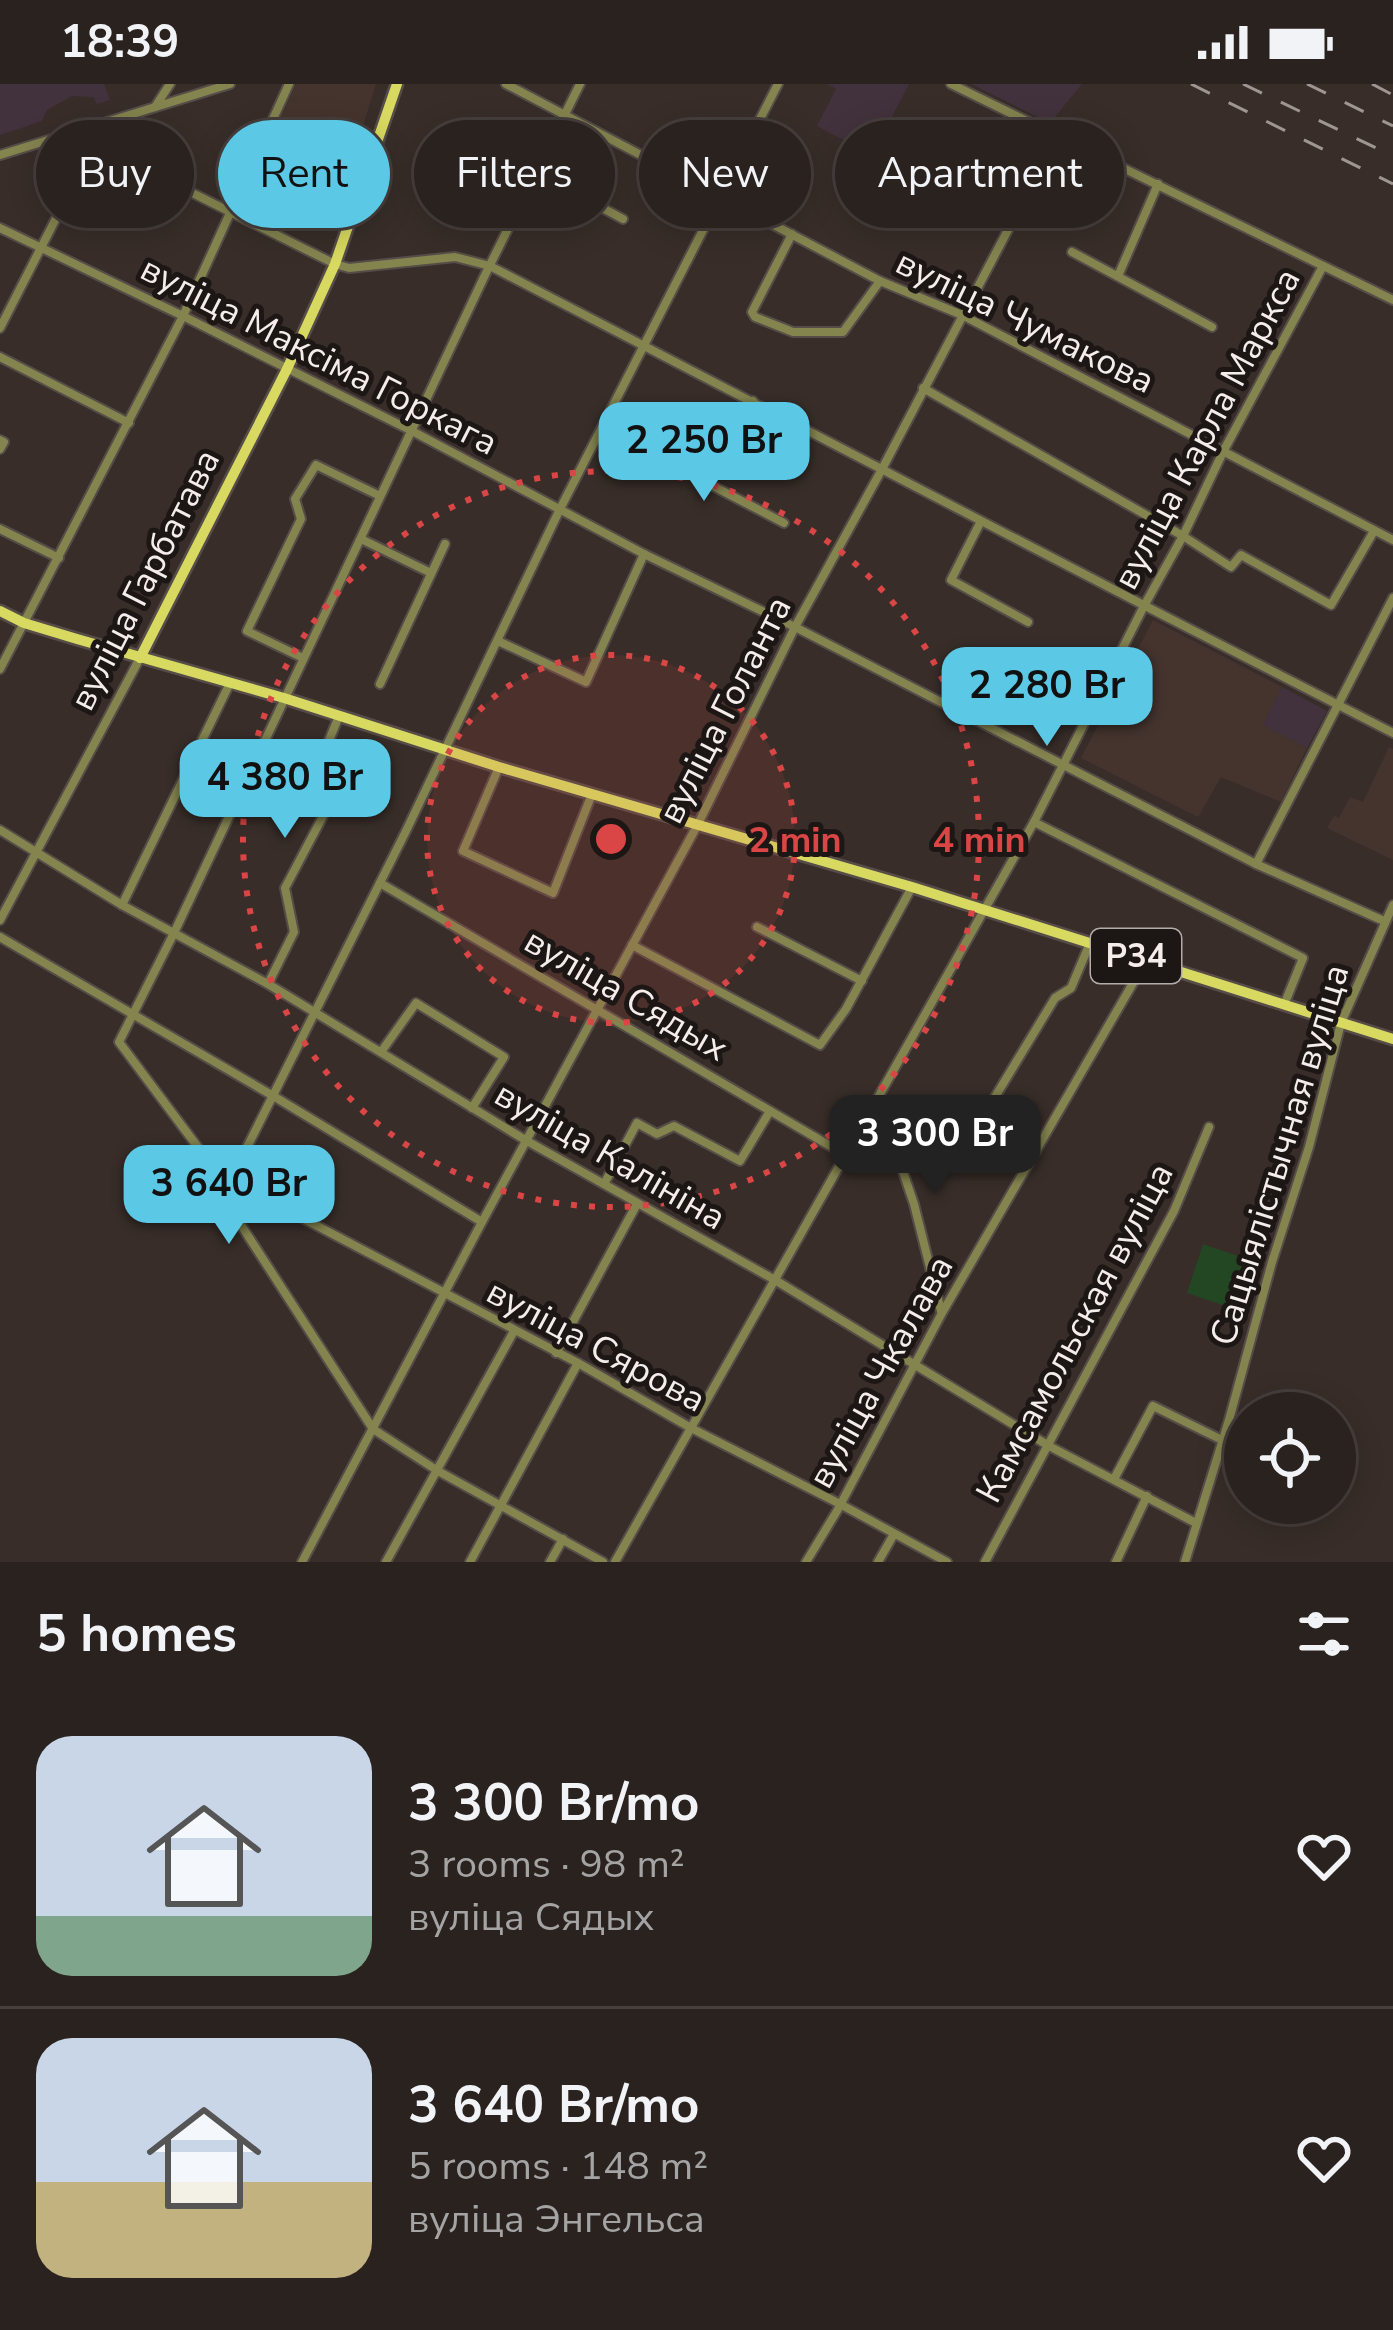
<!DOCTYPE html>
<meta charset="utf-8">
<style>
body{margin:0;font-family:"Nunito Sans",sans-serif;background:#362f2c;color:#f1f3f6;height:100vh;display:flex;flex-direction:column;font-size:45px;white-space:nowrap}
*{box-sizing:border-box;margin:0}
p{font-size:39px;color:#a5a4a4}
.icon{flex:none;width:66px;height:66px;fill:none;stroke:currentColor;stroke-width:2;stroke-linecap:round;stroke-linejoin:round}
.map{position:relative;height:1478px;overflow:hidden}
.panel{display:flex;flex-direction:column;background:#2a221f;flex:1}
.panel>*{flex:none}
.guide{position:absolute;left:36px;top:36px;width:1323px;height:108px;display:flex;gap:24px}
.fabs{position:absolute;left:1224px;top:1308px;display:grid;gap:24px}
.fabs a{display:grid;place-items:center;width:132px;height:132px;border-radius:50%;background:#2a221f;box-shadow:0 6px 30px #0003,0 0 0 3px #463f3d;font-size:60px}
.price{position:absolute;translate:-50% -102px;padding:0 27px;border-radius:24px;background:#5bc8e6;color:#111;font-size:39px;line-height:78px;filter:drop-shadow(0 3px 6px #0008)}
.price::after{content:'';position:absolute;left:50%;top:72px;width:36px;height:27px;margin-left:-18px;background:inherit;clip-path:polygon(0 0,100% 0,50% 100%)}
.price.active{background:#222;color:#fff}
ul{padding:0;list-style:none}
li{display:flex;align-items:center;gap:36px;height:300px;padding:0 36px}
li+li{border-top:3px solid #463f3d}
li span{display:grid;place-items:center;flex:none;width:336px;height:240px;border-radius:36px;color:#555}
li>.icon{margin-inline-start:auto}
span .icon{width:144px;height:144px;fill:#fffc;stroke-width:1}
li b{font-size:51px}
h2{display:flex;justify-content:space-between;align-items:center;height:144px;padding:0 36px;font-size:51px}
.tag{padding:0 42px;border-radius:54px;background:#2a221f;box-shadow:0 6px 30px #0003,0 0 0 3px #463f3d;font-size:42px;line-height:108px}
.tag.active{background:#5bc8e6;color:#111}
.status{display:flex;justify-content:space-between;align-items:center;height:84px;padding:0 60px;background:#2a221f;direction:ltr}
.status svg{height:33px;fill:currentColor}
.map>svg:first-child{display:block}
.built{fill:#45342e}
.industrial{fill:#42323d}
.green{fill:#234623}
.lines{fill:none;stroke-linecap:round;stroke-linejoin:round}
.minor-casing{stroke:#564c48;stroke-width:12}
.major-casing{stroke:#564c48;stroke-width:15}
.minor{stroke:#83844e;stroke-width:8}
.major{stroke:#d8d960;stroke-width:10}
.rail{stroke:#9f9693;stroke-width:3;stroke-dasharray:21 21;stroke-linecap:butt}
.ring{fill:none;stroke:#da4645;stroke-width:6;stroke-dasharray:6 12}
.labels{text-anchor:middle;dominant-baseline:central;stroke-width:10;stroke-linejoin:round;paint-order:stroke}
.shield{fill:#1c1715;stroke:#b3adaa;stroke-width:3}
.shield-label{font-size:33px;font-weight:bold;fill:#f4edea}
.street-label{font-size:36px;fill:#f4edea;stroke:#1c1715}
.centre{fill:#da4645;stroke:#1c1715;stroke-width:6}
.ring-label{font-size:36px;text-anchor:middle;font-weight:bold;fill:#da4645;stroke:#1c1715;stroke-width:10;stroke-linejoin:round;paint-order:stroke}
</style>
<div class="status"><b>18:39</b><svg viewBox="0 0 49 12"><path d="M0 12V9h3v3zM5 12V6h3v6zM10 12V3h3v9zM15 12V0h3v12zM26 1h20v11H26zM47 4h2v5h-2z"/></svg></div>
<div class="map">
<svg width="1393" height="1478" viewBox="0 0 1393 1478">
<rect width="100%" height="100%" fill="#382d29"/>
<!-- built -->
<g class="built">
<path d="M296 0H376L331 146 307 133 304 137 282 126 276 137 242 119Z"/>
<path d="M1153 536 1282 603 1263 641 1307 664 1281 718 1221 693 1198 733 1081 674Z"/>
<path d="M1389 663 1393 665V776L1327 744 1334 732 1339 734 1350 713 1363 718Z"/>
</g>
<!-- industrial -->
<g class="industrial">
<path d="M0 0H104L110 16 97 20 93 13 72 12 47 26 42 37 0 51Z"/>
<path d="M827 0H909L872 71 817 42 836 5Z"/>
<path d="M971 0H1082L1050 39Z"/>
<path d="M1282 603 1327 627 1307 664 1263 641Z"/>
</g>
<!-- green -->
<path class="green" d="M1203 1160 1262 1180 1246 1229 1187 1209Z"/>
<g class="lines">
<defs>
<g id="minor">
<path d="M506 0 880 197 962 231 1393 456"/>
<path d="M580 0 485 191 174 849 119 958 221 1094 222 1110 230 1124 373 1345 438 1387 603 1478"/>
<path d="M951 0 1393 216"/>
<path d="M155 23 170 0"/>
<path d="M79 46 83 53 94 60 335 180 349 184 455 173 490 182C790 338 1091 495 1393 649"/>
<path d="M0 71 230 0"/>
<path d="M537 89 623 135"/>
<path d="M0 144 183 232 412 347 644 470 795 543 1256 780 1384 837"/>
<path d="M792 150 752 228 755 233 793 248H843L880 197"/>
<path d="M1072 168 1212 243"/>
<path d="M1118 192 1158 100"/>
<path d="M0 244 94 60"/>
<path d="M0 273 129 339"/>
<path d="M923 304 1183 452 1231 483 1241 471 1331 521 1374 447"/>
<path d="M0 356 4 358 0 365"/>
<path d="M642 365 784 439"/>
<path d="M710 399 753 317"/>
<path d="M980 439 951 496 1028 538"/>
<path d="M0 445 59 474"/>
<path d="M361 455 431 489"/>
<path d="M498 557 586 598 644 470"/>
<path d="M303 574 247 547 301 435 295 415 316 381 380 412"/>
<path d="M0 585 183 232 289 0"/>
<path d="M380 600 445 460"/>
<path d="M499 683 463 767 553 809 592 710"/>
<path d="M1034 738 1303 874 1284 921"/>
<path d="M0 746 122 821 268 900 527 1057 775 1196 1049 1362 1196 1439"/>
<path d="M1256 780 1393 514"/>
<path d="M380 799 844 1070"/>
<path d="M122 821 230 599"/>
<path d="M0 836 140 574"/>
<path d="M757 843 862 897"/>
<path d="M0 853 275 1013 482 1138"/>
<path d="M632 861 820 961 846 925 912 803"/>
<path d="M268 900 294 848 285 804 331 717 329 708C319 703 317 700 316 688L339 632"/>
<path d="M381 968 416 919 504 973 472 1024"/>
<path d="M878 1014 914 1120 941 1227"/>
<path d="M955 1079 1055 914 1071 904 1090 859"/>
<path d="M228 1095 578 1279 691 1344 840 1420 947 1478"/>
<path d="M231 1095 406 747 560 425 778 0"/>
<path d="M604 1100 637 1039 657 1050 674 1042 740 1077 770 1027"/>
<path d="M556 1269 637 1120"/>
<path d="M1114 1395 1153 1322 1222 1356"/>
<path d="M302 1478 482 1138 698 740 795 543 881 387 1058 51"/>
<path d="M386 1478 514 1247"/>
<path d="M470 1478 578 1279"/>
<path d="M550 1478 563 1455"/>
<path d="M615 1478 1034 738 1144 522 1183 452 1223 368 1323 182"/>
<path d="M806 1478 837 1427 942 1229 1147 875"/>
<path d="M878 1478 894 1450"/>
<path d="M985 1478 1174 1127 1209 1043"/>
<path d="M1116 1478 1147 1412"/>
<path d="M1185 1478 1229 1336 1272 1178 1309 1063 1341 939 1393 821"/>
</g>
<g id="major">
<path d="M0 527 24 539 77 555 284 614 499 683 912 803 1393 955"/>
<path d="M140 574 287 285 335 180 397 0"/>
</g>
</defs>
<!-- minor casing -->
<use href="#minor" class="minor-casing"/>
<!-- major casing -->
<use href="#major" class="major-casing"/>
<!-- minor -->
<use href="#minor" class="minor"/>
<!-- major -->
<use href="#major" class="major"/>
<!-- rail -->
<g class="rail">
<path d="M1191 0 1393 100"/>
<path d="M1243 0 1393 72"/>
<path d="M1307 0 1393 42"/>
<path d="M1372 0 1393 11"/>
</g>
</g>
<!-- distance rings -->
<circle cx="611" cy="755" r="184" fill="#da4645" fill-opacity=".12"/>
<g class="ring">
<circle cx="611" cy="755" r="184"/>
<circle cx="611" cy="755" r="368"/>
</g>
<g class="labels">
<!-- shield labels -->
<rect class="shield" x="1091" y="845" width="90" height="54" rx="9"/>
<g class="shield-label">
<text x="1136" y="872">Р34</text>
</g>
<!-- street labels -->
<g class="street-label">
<text transform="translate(1025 238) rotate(26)">вуліца Чумакова</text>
<text transform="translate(319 272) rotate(27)">вуліца Максіма Горкага</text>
<text transform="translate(1207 345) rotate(-62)">вуліца Карла Маркса</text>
<text transform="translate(145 496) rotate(-63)">вуліца Гарбатава</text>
<text transform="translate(725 626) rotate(-63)">вуліца Голанта</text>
<text transform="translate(626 911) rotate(30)">вуліца Сядых</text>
<text transform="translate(1280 1071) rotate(-73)">Сацыялістычная вуліца</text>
<text transform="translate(610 1072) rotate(30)">вуліца Калініна</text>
<text transform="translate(1075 1249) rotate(-62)">Камсамольская вуліца</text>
<text transform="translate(596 1262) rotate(28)">вуліца Сярова</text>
<text transform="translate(881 1288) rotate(-61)">вуліца Чкалава</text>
</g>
</g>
<circle cx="611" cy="755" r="18" class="centre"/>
<g class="ring-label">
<text x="795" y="768">2 min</text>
<text x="979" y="768">4 min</text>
</g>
</svg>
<div class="fabs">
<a><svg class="icon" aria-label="locate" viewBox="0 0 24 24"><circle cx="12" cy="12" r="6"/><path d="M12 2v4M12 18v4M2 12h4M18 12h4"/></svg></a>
</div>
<b class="price" style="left:704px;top:420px">2 250 Br</b>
<b class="price" style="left:1047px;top:665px">2 280 Br</b>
<b class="price" style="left:285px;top:757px">4 380 Br</b>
<b class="price active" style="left:935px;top:1113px">3 300 Br</b>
<b class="price" style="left:229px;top:1163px">3 640 Br</b>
<div class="guide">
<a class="tag">Buy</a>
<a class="tag active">Rent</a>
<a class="tag">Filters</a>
<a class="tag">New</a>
<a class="tag">Apartment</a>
</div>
</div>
<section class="panel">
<h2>5 homes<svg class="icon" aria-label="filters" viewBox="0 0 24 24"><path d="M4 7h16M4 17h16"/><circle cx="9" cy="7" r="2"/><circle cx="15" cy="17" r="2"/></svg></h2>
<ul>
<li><span style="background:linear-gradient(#c9d6e8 75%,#7fa58c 0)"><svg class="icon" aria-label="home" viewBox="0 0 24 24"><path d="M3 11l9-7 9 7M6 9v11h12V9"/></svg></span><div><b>3 300 Br/mo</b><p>3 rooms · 98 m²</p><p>вуліца Сядых</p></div><svg class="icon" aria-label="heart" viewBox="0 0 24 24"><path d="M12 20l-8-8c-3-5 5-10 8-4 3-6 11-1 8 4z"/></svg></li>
<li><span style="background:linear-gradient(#c9d6e8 60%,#c2b280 0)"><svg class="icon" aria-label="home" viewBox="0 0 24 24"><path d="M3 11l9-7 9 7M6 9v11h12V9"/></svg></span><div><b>3 640 Br/mo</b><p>5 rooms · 148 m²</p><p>вуліца Энгельса</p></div><svg class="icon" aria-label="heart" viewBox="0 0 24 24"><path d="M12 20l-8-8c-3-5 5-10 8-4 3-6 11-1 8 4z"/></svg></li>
</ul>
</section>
